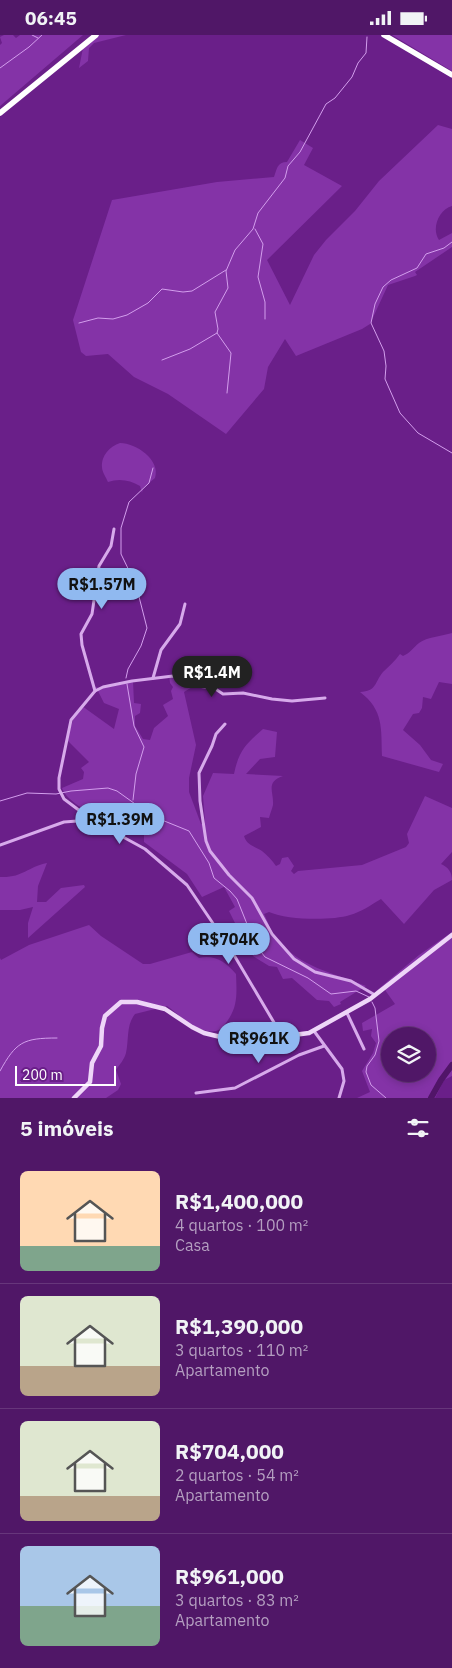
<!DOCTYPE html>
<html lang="pt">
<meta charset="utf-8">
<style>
body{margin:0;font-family:"IBM Plex Sans",sans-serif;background:#5a2470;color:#f1f3f6;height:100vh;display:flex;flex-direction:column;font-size:19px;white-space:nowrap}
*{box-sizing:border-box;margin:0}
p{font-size:16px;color:#b49fc0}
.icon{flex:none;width:28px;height:28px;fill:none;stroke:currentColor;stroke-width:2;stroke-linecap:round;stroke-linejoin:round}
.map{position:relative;height:1063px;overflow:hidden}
.sheet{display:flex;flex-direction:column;background:#501767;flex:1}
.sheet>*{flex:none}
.fabs{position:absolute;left:381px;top:992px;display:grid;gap:10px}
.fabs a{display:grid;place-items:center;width:55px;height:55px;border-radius:50%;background:#501767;box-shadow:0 2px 8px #0003,0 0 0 1px #67367b;font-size:25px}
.scale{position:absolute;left:15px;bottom:12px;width:101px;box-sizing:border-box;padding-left:5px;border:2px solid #fff;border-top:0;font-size:14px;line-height:18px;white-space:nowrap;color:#fff;-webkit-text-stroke:4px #6a1f89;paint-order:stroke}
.price{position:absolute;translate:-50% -42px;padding:0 11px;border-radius:18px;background:#90b9f0;color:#111;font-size:16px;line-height:32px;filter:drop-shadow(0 1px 2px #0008)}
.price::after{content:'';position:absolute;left:50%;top:30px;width:15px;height:11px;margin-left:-8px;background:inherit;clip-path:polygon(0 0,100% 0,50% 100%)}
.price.selected{background:#222;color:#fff}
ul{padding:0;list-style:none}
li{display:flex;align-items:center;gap:15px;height:125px;padding:0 20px}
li+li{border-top:1px solid #67367b}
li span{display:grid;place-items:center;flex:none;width:140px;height:100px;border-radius:8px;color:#555}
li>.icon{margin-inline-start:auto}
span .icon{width:60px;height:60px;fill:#fffc;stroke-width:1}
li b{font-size:21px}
h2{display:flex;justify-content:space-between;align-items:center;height:60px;padding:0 20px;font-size:21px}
.status{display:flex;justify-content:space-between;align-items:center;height:35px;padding:0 25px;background:#501767;direction:ltr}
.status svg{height:14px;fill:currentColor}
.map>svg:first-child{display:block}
.green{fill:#8433a7;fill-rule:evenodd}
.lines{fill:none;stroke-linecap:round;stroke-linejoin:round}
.stream{stroke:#d39eed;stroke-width:1}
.river{stroke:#511568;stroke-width:6}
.street{stroke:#d7aaeb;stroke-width:3}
.secondary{stroke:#eed6f8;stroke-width:4.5}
.highway{stroke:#fff;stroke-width:5.5}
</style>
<div class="status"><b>06:45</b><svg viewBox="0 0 49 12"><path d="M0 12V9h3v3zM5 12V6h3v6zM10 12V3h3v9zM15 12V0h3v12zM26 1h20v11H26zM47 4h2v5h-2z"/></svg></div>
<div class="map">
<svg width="452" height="1063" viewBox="0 0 452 1063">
<rect width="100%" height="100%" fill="#6a1f89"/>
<!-- green -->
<g class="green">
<path d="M4 0H13L16 3 20 0H83L0 71V10L2 8 0 2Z"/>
<path d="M93 0H126L94 8 89 13 88 26 79 33 84 8Z"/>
<path d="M392 0H452V36Z"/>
<path d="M438 90 452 94V171C439 174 431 194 439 205L452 198V212L415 237 417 240 415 241 388 250 370 289 362 294 296 321 285 304 268 332 264 354 226 399 168 359 134 342 108 319 86 321 81 317 73 285 112 165 217 147 274 142C277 134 277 127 287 127L300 105 313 113 304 130 342 151 267 225 290 270 314 220 326 205 355 176 379 146Z"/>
<path d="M120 408C136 408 161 425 155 443L143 453 142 458 140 451C130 445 119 443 108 447 106 442 102 437 102 432 101 421 110 411 120 408Z"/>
<path d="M452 598V649L439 647 431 664 423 662 422 673 419 678 413 679 403 695 420 710 431 725 443 729 439 737 382 721C381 694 384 675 360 657 377 656 374 648 383 637 389 631 395 626 400 619L403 621C410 618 413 613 419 608 427 602 442 601 452 598Z"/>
<path d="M169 640 180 641 197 649 184 657 196 710 189 743V757L201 789 205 788 203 761 213 738 234 739C239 715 246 709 263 694L277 697 275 722 260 724 246 739 283 741C265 747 274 757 273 770 272 774 270 779 269 783L260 782 261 792 244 801C247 811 255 811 262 816 267 820 272 825 276 831L280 829 282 823 288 822 294 831 291 836 294 839 298 836 362 830 406 812 409 808 407 799 425 761 452 773V817L441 829C448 832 452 837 452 845L434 855 404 889 381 864C371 870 361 877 350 880 331 886 287 885 269 877L264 879C268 887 271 897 277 904 299 932 334 938 366 951L340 967 341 969 334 972 329 966 317 965 292 943 283 944 277 932 269 931 253 921 245 902 240 898 229 876 235 872 224 852 202 862 187 839 144 807V800C140 795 136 788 131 785 122 780 116 783 107 783 95 783 65 765 62 753L83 744 84 737 81 733 89 727 67 705 73 685 82 671 114 694 119 674 104 668 98 656 94 655 95 652 101 653 133 646 134 668 141 669 140 678 135 681V691L143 704 150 705 154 693 168 681 163 670 173 664 171 656 173 652 170 648Z"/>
<path d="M47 828 38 851 37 867H46L61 853 84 850 85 852 28 903V888L33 872 20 875H0V842C23 843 27 832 47 828Z"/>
<path d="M89 890 101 901 143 929H150L192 917 199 923C214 919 226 927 236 939 237 963 238 975 221 994 202 1004 181 981 167 971L135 979C126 990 129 1005 126 1018 124 1025 120 1029 116 1035L121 1049 118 1055 106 1063H0V923L1 925 29 910Z"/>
<path d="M452 897V1041L444 1045 435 1063H357L370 1057 362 1036 373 1018 376 1008 371 1001 372 994 363 996 362 988 395 969 385 955 376 956 419 920ZM390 1001H428V1039H390Z"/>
</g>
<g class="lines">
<!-- stream -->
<g class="stream">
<path d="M32 0 38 3"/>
<path d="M0 33 29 12 42 0"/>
<path d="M255 194 263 209 258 242 265 267V284"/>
<path d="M452 207 444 213 426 219 417 233 391 245 383 252 375 269 371 288 384 316 386 331 385 344 400 378 418 398 452 418"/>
<path d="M79 288 98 283 113 284 127 280 148 268 162 254 183 257 192 256 226 235"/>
<path d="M162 325 190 314 217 298"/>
<path d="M227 358 231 318 217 298 218 294 215 277 228 253 226 236 235 215 253 194 258 178 285 143 288 131 300 117 326 69 335 63 352 42 358 28 366 18 367 2"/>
<path d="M126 643 128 634 141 611 147 593 136 550 121 519V493L129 467 149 448 153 433"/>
<path d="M127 649 134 691 144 712 136 739 133 765"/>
<path d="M0 766 27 758 56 759 71 756 108 753 117 756 152 781 189 796 209 828 214 843 230 856 237 864 255 909 265 922 308 943 331 959 356 956 369 962"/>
<path d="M372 967 375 973 379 1006 375 1020 367 1031 366 1037 371 1050 386 1063"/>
<path d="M0 1036C16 1007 23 1003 57 1003"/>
</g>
<!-- river -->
<path class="river" d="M431 1063 441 1045 452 1030"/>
<!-- street -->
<g class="street">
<path d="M153 643 161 615 180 589 185 569"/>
<path d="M95 656 82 610 81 599 92 579 99 531 111 511 114 494"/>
<path d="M225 689 216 699 212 711 199 738 200 766 206 806 210 816 229 840 252 863 272 899 294 924 315 937 351 946 375 960"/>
<path d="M0 810 64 787 91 785"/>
<path d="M347 978 364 1014"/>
<path d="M314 996 342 1034 344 1046 339 1063"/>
<path d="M282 1001 231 915 187 850 145 814 92 785 64 764 59 754V743L71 685 95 656 103 652 132 646 173 641 197 651 214 653 223 659 243 658 272 664 292 666 325 663"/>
<path d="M196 1058 235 1053 299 1020 324 1011"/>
</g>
<!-- secondary -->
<path class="secondary" d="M74 1063 90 1047 92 1028 101 1011 102 993 105 981 121 967H137L165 974 192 992 204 998 229 1004 256 1005 309 998 370 964 452 900"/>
<!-- highway -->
<g class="highway">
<path d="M384 0 452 40"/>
<path d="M0 78 96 0"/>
</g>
</g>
</svg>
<div class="fabs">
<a><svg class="icon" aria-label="layers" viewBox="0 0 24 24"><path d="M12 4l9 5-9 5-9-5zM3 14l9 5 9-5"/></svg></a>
</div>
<div class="scale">200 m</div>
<b class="price" style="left:102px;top:575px">R$1.57M</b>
<b class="price selected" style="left:212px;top:663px">R$1.4M</b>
<b class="price" style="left:120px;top:810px">R$1.39M</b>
<b class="price" style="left:229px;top:930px">R$704K</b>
<b class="price" style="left:259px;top:1029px">R$961K</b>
</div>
<section class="sheet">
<h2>5 imóveis<svg class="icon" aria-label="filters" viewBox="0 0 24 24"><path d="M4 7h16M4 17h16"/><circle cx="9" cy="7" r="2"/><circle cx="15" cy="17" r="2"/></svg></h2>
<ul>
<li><span style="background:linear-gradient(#ffd9b3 75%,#7fa58c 0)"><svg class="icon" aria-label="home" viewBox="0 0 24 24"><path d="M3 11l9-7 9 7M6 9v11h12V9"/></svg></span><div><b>R$1,400,000</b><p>4 quartos · 100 m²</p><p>Casa</p></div></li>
<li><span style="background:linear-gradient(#dfe7d0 70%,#b9a48a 0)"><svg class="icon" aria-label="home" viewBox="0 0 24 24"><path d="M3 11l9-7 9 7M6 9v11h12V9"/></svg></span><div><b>R$1,390,000</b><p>3 quartos · 110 m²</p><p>Apartamento</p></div></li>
<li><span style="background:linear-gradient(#dfe7d0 75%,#b9a48a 0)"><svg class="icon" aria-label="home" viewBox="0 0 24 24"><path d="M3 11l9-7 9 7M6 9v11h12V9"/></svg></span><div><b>R$704,000</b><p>2 quartos · 54 m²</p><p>Apartamento</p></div></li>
<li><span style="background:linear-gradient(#a9c7e8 60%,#7fa58c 0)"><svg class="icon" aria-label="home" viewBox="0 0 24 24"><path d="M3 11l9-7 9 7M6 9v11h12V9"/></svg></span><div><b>R$961,000</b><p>3 quartos · 83 m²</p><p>Apartamento</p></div></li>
</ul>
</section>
